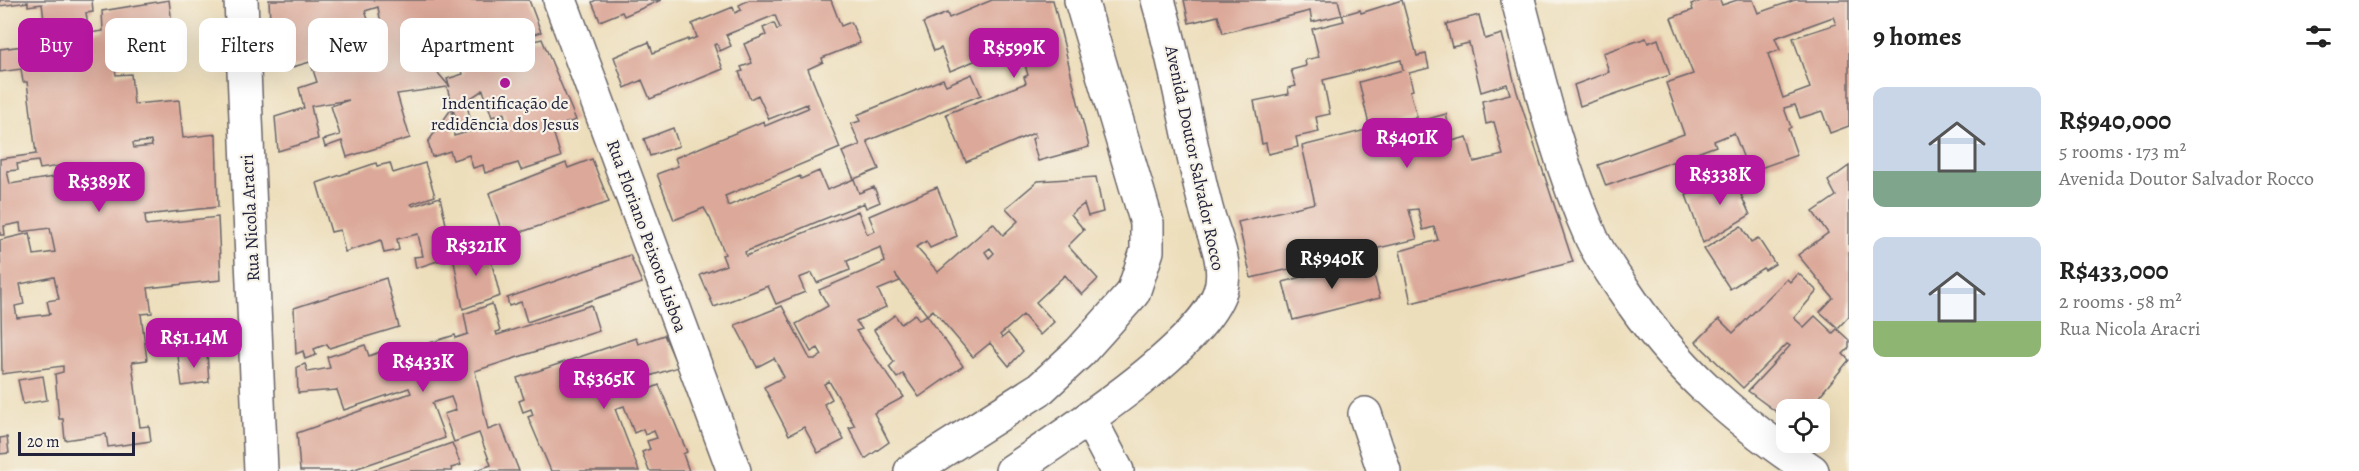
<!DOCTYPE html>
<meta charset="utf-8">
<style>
body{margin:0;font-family:Alegreya,serif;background:#f6f6f6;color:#222;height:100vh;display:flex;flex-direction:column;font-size:22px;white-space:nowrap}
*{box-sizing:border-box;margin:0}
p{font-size:20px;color:#767676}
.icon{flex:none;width:33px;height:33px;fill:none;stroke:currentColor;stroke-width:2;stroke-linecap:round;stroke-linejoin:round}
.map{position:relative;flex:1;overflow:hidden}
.details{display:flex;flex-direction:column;background:#fff;width:510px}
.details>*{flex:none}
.guide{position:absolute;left:18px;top:18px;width:570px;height:54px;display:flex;gap:12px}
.tools{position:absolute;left:1776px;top:399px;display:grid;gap:12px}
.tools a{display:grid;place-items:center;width:54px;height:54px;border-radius:12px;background:#fff;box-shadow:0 6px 24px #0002;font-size:30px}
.scale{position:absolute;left:18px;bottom:15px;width:117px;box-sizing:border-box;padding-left:6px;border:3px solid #22223b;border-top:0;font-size:16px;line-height:21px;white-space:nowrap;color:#22223b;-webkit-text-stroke:4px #f7f3e8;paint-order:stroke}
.price{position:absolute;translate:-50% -51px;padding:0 14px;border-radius:12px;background:#b5179e;color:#fff;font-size:20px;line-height:39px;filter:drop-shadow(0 2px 3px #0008)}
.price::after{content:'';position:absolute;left:50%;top:36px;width:18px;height:14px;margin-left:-9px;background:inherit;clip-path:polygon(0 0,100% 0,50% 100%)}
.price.active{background:#222;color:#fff}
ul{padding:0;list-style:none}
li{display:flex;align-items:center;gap:18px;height:150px;padding:0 24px}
li span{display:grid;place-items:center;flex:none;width:168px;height:120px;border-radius:12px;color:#555}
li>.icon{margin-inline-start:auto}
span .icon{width:72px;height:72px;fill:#fffc;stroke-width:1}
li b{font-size:26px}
h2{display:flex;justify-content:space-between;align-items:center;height:72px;padding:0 24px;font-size:26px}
.chip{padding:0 21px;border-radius:12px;background:#fff;box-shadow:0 6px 24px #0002;font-size:21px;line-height:54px}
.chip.active{background:#b5179e;color:#fff}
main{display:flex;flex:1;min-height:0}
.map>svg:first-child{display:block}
.building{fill:#dba899;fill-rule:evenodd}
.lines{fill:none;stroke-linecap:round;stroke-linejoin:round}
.minor-casing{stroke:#696468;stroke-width:36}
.minor{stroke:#fff;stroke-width:33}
.poi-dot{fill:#b5179e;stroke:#f7f3e8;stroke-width:2}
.labels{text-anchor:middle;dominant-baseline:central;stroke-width:4.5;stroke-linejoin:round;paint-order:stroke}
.poi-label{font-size:18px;fill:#22223b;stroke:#f7f3e8}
.street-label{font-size:18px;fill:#22223b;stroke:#f7f3e8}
</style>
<main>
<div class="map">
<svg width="1849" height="471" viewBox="0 0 1849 471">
<rect width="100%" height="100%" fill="#f7f3e8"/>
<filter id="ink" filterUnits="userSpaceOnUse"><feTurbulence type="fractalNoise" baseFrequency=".0167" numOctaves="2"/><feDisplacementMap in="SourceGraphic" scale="12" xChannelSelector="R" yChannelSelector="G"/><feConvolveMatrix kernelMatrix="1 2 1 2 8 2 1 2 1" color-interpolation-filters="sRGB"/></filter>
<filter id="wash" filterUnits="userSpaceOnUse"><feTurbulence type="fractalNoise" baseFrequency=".008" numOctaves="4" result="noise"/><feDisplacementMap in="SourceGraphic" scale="24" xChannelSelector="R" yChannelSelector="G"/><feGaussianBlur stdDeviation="1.35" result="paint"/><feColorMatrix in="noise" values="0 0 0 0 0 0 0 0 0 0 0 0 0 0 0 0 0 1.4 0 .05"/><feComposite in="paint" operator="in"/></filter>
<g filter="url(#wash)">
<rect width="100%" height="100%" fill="#eddebb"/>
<g id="blocks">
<!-- building -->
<g class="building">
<path d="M0 0H92L93 12 86 13 89 33 103 31 102 11 169 0 176 54 120 62 121 67 115 68 116 75 131 74 134 104 179 100 183 138 216 134 218 207 145 215 146 225 218 217 221 280 148 288 152 313 141 314 147 360 132 362 140 427 149 426 151 441 108 447 106 434 65 440 63 419H59L55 374 63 372V366L2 374 0 240 30 233 34 255 55 252 50 228 21 232 20 223 4 226 5 235H0V159L36 154 27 82H23L21 69 0 72V49L47 43 42 4 28 6V2L0 6ZM151 141 152 146 134 148 133 143ZM38 161 40 169 65 165 66 175 10 184 7 171 18 170 17 164ZM54 277 59 299 47 301 50 314 17 318 15 306 24 304 20 284Z"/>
<path d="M269 0H529L541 32 510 42 508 37 450 55 441 27 408 38 450 87 447 79 463 74 462 70 523 49 527 60 524 43 542 39 576 120 552 128 561 157 524 169 521 170 518 163 485 173 483 165 473 168 469 155 453 160 450 151 432 157 428 142 452 108 454 136 506 121 504 113 492 117 483 90 466 101 471 122 458 128 447 87 397 94 410 138 347 157 342 141 325 147 323 140 340 135 331 106 349 100 311 106 318 139 278 151 275 117 304 108 299 88 317 82 312 67 358 53 361 65 387 57 378 7 365 11 369 22 349 28 352 50 289 68 282 38 271 41Z"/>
<path d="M596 0H661L624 16 622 12 600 21 592 2Z"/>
<path d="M749 0H831L841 26 851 22 860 43 822 58 823 62 808 69 840 148 725 196 728 206 800 176 801 179 819 171 827 190 854 179 859 193 874 187 880 202 866 208 864 203 819 221 745 252 746 256 858 211 867 234 875 231 869 216 937 187 957 236 930 248 926 241 916 247 938 272 993 223 1003 235 1018 221 1006 208 1038 181 1096 177 1103 212 1088 216 1084 204 1071 214 1084 230 1068 246 1098 279 1082 295 1065 275 1036 302 1054 322 1040 335 1023 315 1000 335 1002 338 1008 333 1023 351 1009 366 990 343 973 357 933 310 927 315 963 366 919 397 903 374 897 378 889 367 894 362 874 330 895 315 901 324 915 314 919 320 927 315 895 274 900 281 878 290 886 307 856 321 862 329 856 331 904 397 874 413 889 442 865 459 849 428 855 426 829 381 824 384 832 399 824 404 844 440 818 453 804 427 789 435 764 387 784 377 774 358 757 367 735 325 782 306 810 359H816L822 355 818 348 811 352 796 324 828 306 819 290 885 262 881 247 847 261 850 270 817 283 812 273 799 278 805 292 776 304 768 286 714 307 700 275 726 265 722 255 725 254 710 218 704 208 674 220 657 174 678 166 675 158 764 121 765 126 808 108 807 104 769 119 758 95 750 99 739 72 743 71 741 67 752 63 744 44 766 35 763 28 774 23 777 30 780 28 775 15 726 35 731 46 720 51 717 44 714 45 723 69 650 99 642 80 625 88 614 57 649 42 653 53 688 39V41L697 37 692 24 733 7 735 13 741 10 739 5ZM990 248 994 253 989 258 985 252Z"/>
<path d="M992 0H1053L1089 147 1038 161 1032 139 1036 137 1034 133 966 162 946 114 1026 83 1024 77 1028 75 1020 48 1018 43 950 71 941 48 934 51 923 23 947 13 949 18Z"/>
<path d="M1184 0H1338L1342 15 1312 22 1310 11 1223 33 1218 16 1189 23Z"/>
<path d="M1402 0 1417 56 1426 54 1429 68 1409 73 1413 90 1410 91 1417 117 1397 122 1404 149 1408 148 1402 126 1446 114 1452 141 1467 137 1474 162 1503 155 1494 122 1486 124 1482 101 1510 94 1507 84 1481 92 1469 43 1452 47 1446 24 1479 15 1485 39 1502 34 1517 92 1573 262 1411 303 1400 251 1438 240 1434 227 1423 230 1418 209 1409 210 1417 239 1251 278 1238 222 1315 203 1302 146 1370 129 1359 82 1403 70 1401 60 1323 80 1330 114 1316 117 1319 132 1296 137 1298 147 1268 154 1266 143 1262 144 1254 101 1289 94 1288 88 1296 86 1291 70 1306 66 1305 60 1319 57 1312 29 1344 21 1342 15 1360 10 1361 13Z"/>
<path d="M1704 0H1720L1722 5 1737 0H1753L1758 13 1795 0H1849V126L1830 133 1822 111 1800 118 1795 105 1784 108 1791 127 1788 129 1797 155 1749 172 1734 133 1714 141 1716 146 1606 186 1598 165 1684 134 1666 83 1693 74 1671 18 1693 10 1691 4ZM1833 17 1836 24 1793 38 1810 88 1783 98 1768 54 1780 50 1775 38Z"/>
<path d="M1646 38 1648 43 1658 39 1670 75 1580 106 1574 85 1609 72 1603 53Z"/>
<path d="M972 74 981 95 867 141 879 169 854 179 842 152 860 145 851 124 860 121 857 115 943 79 946 85Z"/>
<path d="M673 128 679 146 650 156 644 139Z"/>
<path d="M592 159 609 202 504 238 489 193 566 163 568 168Z"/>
<path d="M376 163 377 166 390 163 393 173 425 163 435 196 411 204 413 206 440 197 453 256 416 268 414 257 423 256 418 234 397 239 399 250 384 253 381 240 345 252 340 230 331 232 317 183Z"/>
<path d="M1849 166V316L1838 328 1820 312 1833 298 1798 255 1828 233 1813 212 1836 196 1828 181Z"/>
<path d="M1748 173 1754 189 1741 195 1750 215 1703 243 1686 195Z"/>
<path d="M1741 226 1751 242 1758 238 1775 264 1765 270 1763 268 1730 289 1704 249Z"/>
<path d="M487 244 500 296 463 309 453 256Z"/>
<path d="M630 255 642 283 527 322 521 302 509 306 507 298Z"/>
<path d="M1370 259 1380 298 1293 320 1283 282Z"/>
<path d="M1798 273 1817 291 1794 318 1804 327 1815 316 1833 333 1837 329 1849 340V348L1843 354 1849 360 1808 410 1800 406 1797 410H1786V419L1748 391 1790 346 1787 344 1743 388 1696 342 1719 319 1733 333 1787 279 1790 282Z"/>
<path d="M386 278 399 327 329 348 327 344 314 349 316 355 305 359 303 351 296 354 294 308Z"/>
<path d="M492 304 500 331 496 332 497 335 591 305 599 331 475 371 488 430 501 425 519 471H474L491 465 479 433 454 442 444 414 456 410 451 397 432 403 445 438 349 471H300L297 433 411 393 409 388 344 410 337 390 298 393 297 367 305 364 308 372 330 368 327 357 365 345 369 356 393 347 401 368 425 359 420 346 455 335 456 338 468 334 464 314Z"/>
<path d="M664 335 678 367 631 382 636 395 659 385 687 452 683 454 689 471H649L642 452 650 449 647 441 657 438 654 431 645 435 643 429 634 433 624 406 615 409 639 471H551L528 417 533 415 531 409 523 412 519 401 524 399 517 378 636 338 638 344Z"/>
<path d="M207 353 209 382 182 386 178 356Z"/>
<path d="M43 376 47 400 23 404 18 380Z"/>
<path d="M7 437 9 453 0 454V438Z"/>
<path d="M452 443 461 465 451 468 452 471H370Z"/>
</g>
</g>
</g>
<g filter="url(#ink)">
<use href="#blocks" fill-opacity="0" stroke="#696468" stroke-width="1.5"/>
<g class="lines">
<defs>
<g id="minor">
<path d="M241 0 261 471"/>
<path d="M560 0 734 471"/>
<path d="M1518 0C1539 80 1558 163 1592 239 1600 256 1612 273 1623 289 1675 368 1734 419 1812 471"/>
<path d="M1365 414 1384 471"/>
<path d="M1089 418 1117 471"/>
<path d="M911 471 1041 388 1080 352 1133 293 1147 251V223L1081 0"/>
<path d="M1012 471C1061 437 1214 341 1222 283 1226 257 1212 232 1206 208 1188 139 1178 69 1158 0"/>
</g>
</defs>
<!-- minor casing -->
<use href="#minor" class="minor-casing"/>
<!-- minor -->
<use href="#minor" class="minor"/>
</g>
</g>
<!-- markers -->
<circle class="poi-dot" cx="505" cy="83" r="6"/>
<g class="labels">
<!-- poi labels -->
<g class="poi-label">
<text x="505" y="103">Indentificação de<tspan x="505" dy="21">redidẽncia dos Jesus</tspan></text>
</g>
<!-- street labels -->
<g class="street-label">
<text transform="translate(1195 158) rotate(78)">Avenida Doutor Salvador Rocco</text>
<text transform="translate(250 218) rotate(-93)">Rua Nicola Aracri</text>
<text transform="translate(647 236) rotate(70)">Rua Floriano Peixoto Lisboa</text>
</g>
</g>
</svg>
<div class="tools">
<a><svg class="icon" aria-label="locate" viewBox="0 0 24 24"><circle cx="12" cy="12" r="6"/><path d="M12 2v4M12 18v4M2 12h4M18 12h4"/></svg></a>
</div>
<div class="scale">20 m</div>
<b class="price" style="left:1014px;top:79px">R$599K</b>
<b class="price" style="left:1407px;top:169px">R$401K</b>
<b class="price" style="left:1720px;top:206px">R$338K</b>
<b class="price" style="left:99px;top:213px">R$389K</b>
<b class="price" style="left:476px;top:277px">R$321K</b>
<b class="price active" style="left:1332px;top:290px">R$940K</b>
<b class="price" style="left:194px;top:369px">R$1.14M</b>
<b class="price" style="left:423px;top:393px">R$433K</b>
<b class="price" style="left:604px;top:410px">R$365K</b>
<div class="guide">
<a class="chip active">Buy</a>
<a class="chip">Rent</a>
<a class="chip">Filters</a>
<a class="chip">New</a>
<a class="chip">Apartment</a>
</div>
</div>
<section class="details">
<h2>9 homes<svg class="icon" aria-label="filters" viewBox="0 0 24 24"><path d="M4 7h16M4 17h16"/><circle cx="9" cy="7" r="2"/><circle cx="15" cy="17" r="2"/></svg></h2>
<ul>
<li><span style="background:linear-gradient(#c9d6e8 70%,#7fa58c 0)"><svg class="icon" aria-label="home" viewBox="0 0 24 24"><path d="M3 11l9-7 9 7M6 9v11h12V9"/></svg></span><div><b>R$940,000</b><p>5 rooms · 173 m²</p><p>Avenida Doutor Salvador Rocco</p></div></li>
<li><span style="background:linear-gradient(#c9d6e8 70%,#8fb573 0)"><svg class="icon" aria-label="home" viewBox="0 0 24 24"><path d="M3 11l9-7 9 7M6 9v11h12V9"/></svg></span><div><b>R$433,000</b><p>2 rooms · 58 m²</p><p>Rua Nicola Aracri</p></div></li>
</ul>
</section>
</main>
